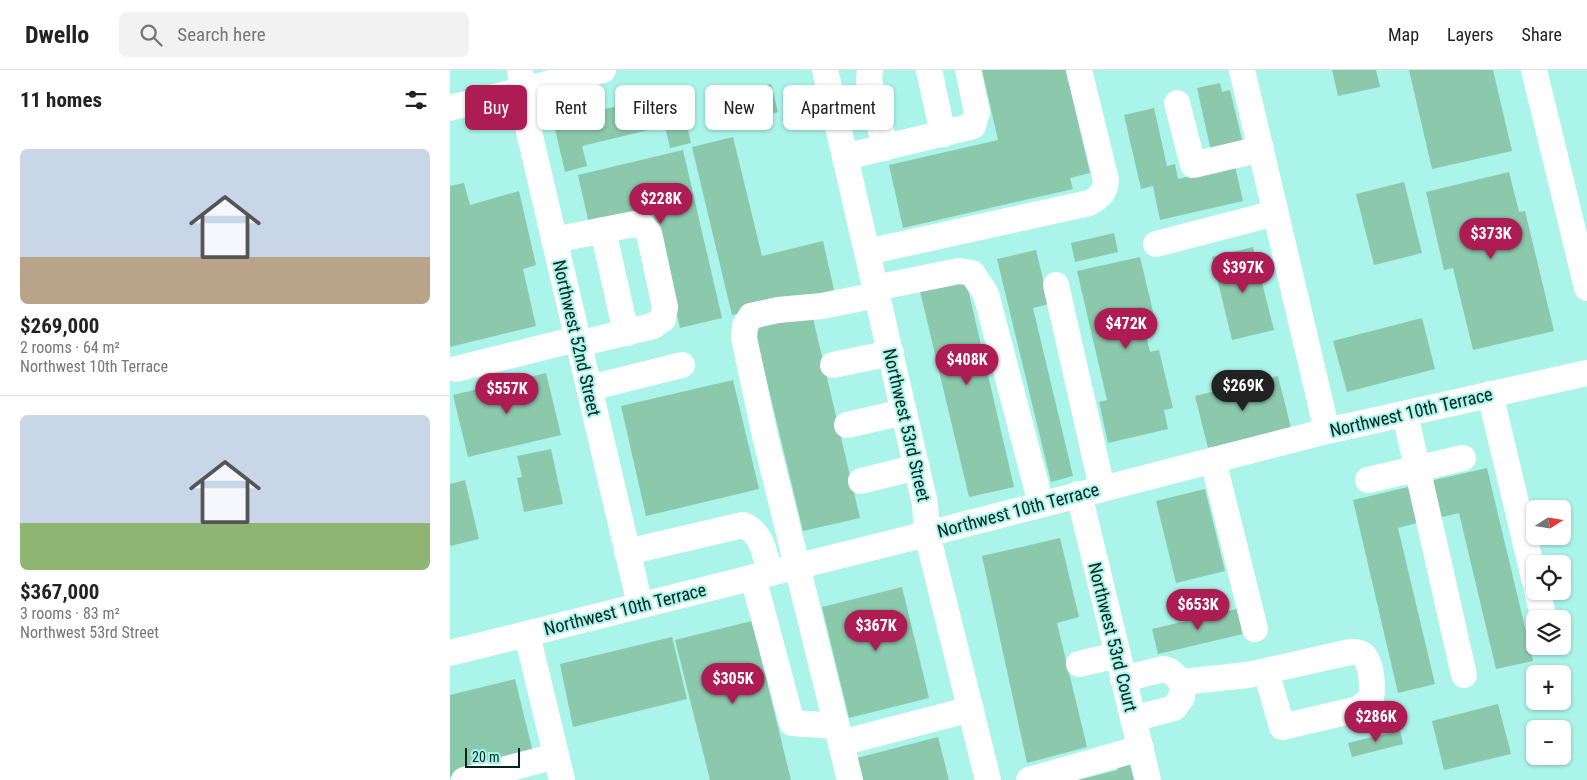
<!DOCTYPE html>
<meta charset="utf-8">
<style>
body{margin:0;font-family:"Roboto Condensed",sans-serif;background:#f2f2f2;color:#222;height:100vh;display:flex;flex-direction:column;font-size:19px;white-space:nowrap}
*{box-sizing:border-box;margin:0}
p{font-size:16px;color:#767676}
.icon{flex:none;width:28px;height:28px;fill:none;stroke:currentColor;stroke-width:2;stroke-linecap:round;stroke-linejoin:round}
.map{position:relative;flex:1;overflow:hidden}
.details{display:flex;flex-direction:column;background:#fff;width:450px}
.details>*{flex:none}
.guide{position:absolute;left:15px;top:15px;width:475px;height:45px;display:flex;gap:10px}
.needle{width:32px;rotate:78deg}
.controls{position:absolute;left:1076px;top:430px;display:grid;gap:10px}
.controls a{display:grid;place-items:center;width:45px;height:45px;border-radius:8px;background:#fff;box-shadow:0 1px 4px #0004;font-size:25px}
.scale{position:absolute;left:15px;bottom:12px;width:55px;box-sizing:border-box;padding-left:5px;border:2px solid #042420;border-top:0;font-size:14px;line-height:18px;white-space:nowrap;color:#042420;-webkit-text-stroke:4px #abf4e9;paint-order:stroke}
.price{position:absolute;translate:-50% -42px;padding:0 11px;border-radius:18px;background:#ad1d54;color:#fff;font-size:16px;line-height:32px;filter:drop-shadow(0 1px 2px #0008)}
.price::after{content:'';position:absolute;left:50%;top:30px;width:15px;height:11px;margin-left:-8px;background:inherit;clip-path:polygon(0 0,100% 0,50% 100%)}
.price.selected{background:#222;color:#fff}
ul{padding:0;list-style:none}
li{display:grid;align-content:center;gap:10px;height:265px;padding:0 20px}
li+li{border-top:1px solid #e0e0e0}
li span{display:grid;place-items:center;height:155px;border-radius:8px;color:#555}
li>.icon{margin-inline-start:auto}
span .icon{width:90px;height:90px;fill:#fffc;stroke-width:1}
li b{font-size:21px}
h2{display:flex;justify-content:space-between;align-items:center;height:60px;padding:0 20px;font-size:21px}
.tag{padding:0 18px;border-radius:8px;background:#fff;box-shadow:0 1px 4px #0004;font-size:18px;line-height:45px}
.tag.selected{background:#ad1d54;color:#fff}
header{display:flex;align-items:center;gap:30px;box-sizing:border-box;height:70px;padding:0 25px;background:#fff;border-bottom:1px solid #e0e0e0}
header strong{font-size:24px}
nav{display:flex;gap:28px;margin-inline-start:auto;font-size:18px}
.search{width:350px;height:45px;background:#f2f2f2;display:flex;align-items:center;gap:12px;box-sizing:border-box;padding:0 18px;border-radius:8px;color:#767676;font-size:19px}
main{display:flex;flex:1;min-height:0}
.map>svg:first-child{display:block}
.building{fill:#8bc8ac}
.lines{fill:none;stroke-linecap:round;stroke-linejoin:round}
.minor{stroke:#fff;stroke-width:26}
.labels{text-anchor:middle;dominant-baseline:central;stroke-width:4;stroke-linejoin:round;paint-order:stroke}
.street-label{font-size:18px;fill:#042420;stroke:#abf4e9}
</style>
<header>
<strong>Dwello</strong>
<div class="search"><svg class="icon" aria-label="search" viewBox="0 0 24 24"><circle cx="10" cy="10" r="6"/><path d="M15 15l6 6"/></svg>Search here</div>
<nav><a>Map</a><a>Layers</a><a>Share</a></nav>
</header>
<main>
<section class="details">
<h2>11 homes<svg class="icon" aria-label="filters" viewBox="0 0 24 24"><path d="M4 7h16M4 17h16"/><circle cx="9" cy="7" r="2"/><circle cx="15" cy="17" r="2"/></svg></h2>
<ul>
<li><span style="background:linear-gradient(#c9d6e8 70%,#b9a48a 0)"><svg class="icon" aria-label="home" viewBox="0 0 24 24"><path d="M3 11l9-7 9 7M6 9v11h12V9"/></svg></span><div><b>$269,000</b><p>2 rooms · 64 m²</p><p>Northwest 10th Terrace</p></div></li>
<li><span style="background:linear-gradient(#c9d6e8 70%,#8fb573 0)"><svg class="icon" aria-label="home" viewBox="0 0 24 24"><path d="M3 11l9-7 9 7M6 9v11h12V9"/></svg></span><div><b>$367,000</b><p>3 rooms · 83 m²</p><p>Northwest 53rd Street</p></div></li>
</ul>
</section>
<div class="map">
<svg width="1137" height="710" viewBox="0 0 1137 710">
<rect width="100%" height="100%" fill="#abf4e9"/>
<!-- building -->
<g class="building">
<path d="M532 0H616L640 103 620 108 623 119 453 158 439 95 548 70Z"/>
<path d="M882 0H926L930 17 888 26Z"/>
<path d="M959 0H1043L1062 81 982 99Z"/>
<path d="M770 13 772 22 780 20 793 74 761 81 747 18Z"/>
<path d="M321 14 328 42 290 52 289 45 276 48 271 26Z"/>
<path d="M220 24 226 50 235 47 241 73 220 78 215 56 132 76 137 96 115 102 103 51Z"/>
<path d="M704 38 717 96 725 94 728 109 785 96 793 131 710 150 703 116 691 119 674 45Z"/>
<path d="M283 67 312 186 373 171 384 220 282 245 242 77Z"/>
<path d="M233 80 272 248 230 258 202 139 139 154 128 105Z"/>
<path d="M1059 102 1069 142 1075 141 1104 261 1023 280 1003 198 994 200 976 122Z"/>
<path d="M954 112 972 183 924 195 906 124Z"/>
<path d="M14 113 20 135 69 121 86 195 73 199 86 256 0 277V116Z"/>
<path d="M664 163 668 182 625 192 621 173Z"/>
<path d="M803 177 824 260 782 270 762 187Z"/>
<path d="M586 180 599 234 583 238 623 406 601 412 547 189Z"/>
<path d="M690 187 706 254 694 257 700 282 709 280 723 338 714 340 718 359 658 373 649 332 657 330 627 201Z"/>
<path d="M515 206 564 417 519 427 469 217Z"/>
<path d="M362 244 410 448 353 461 304 258Z"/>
<path d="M972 248 985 299 897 322 883 271Z"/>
<path d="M96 303 111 365 18 387 3 325Z"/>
<path d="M828 306 841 358 758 378 745 326Z"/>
<path d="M283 310 309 419 196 446 171 336Z"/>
<path d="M101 379 113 434 74 442 67 408 72 407 67 386Z"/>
<path d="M1037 398 1083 591 1046 599 1009 443 988 448 980 411Z"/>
<path d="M15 410 29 469 0 476V414Z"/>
<path d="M958 417 967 453 948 458 985 614 948 623 903 430Z"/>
<path d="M755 419 775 501 726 513 706 431Z"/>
<path d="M610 468 629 547 607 553 637 677 577 693 532 486Z"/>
<path d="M452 517 479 628 399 648 372 537Z"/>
<path d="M787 539 793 564 708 584 702 559Z"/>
<path d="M302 551 341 710H260L225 570Z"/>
<path d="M222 567 237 629 123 657 110 594Z"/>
<path d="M65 609 84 686 0 707V625Z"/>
<path d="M1048 634 1061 684 994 700 982 651Z"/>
<path d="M950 660 953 674 902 687 898 673Z"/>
<path d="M488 667 499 710H412L407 688Z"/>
<path d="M679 691 684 710H628L668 700 666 694Z"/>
</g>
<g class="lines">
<!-- minor -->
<g class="minor">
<path d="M70 0 77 53 190 535"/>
<path d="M375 0 475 434 477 464 538 710"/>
<path d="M420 0 419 10 435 78"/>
<path d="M479 0 493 64"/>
<path d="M792 0 877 361"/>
<path d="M1084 0 1137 218"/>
<path d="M727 33 743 95 811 79"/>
<path d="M0 38 153 0"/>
<path d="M395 87 523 56 527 42 518 0"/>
<path d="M153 160 176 263"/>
<path d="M104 170 184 154 194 157 199 163 215 237 213 249 203 256 128 274"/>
<path d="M706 174 825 143"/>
<path d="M417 182 639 133C650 127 655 123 656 110L629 0"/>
<path d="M606 215 652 418"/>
<path d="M425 218 509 201 522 203 536 224 591 434"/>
<path d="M383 295 441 283"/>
<path d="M6 299 127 269"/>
<path d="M139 318 232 295"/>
<path d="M1040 324 1085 512"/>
<path d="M955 344 1014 605"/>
<path d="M397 355 454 342"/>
<path d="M763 390 805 559"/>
<path d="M918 410 1013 388"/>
<path d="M411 411 467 397"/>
<path d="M629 424 698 710"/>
<path d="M177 482 293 455C312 462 315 485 320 503"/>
<path d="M303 507 342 653 386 656"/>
<path d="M1087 521 1094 549"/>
<path d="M77 564 112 710"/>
<path d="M0 583 477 464 877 361 1137 303"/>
<path d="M629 594 668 585"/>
<path d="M673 609 714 599 720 601 732 612 798 605 900 582C904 582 909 582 912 584 922 592 923 617 921 628L909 639 832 657 816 601"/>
<path d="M683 649 724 638 732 627V612"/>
<path d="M391 673 521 639"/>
<path d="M14 710 106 686"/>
<path d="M400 710 315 366 294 268 295 256 301 246 328 240 372 236 427 225"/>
<path d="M579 710 691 678"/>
</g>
</g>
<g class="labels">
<!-- street labels -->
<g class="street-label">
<text transform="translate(127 268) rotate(77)">Northwest 52nd Street</text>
<text transform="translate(961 342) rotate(-13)">Northwest 10th Terrace</text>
<text transform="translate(457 355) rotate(77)">Northwest 53rd Street</text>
<text transform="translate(568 440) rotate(-15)">Northwest 10th Terrace</text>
<text transform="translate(175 539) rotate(-14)">Northwest 10th Terrace</text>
<text transform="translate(663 567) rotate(76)">Northwest 53rd Court</text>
</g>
</g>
</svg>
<div class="controls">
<a><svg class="needle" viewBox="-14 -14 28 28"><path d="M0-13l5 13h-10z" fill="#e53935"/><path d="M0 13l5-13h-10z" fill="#767676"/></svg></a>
<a><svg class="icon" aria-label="locate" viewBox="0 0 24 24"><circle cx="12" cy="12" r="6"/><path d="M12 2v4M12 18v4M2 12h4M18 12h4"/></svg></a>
<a><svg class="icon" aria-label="layers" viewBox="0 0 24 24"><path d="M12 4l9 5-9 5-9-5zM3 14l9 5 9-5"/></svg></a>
<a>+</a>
<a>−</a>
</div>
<div class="scale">20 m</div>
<b class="price" style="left:211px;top:155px">$228K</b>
<b class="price" style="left:1041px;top:190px">$373K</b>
<b class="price" style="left:793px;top:224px">$397K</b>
<b class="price" style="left:676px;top:280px">$472K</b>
<b class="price" style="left:517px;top:316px">$408K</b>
<b class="price selected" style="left:793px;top:342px">$269K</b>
<b class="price" style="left:57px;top:345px">$557K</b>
<b class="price" style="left:748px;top:561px">$653K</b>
<b class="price" style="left:426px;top:582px">$367K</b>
<b class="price" style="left:283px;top:635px">$305K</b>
<b class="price" style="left:926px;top:673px">$286K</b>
<div class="guide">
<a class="tag selected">Buy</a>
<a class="tag">Rent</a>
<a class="tag">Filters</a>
<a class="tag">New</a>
<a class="tag">Apartment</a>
</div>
</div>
</main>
